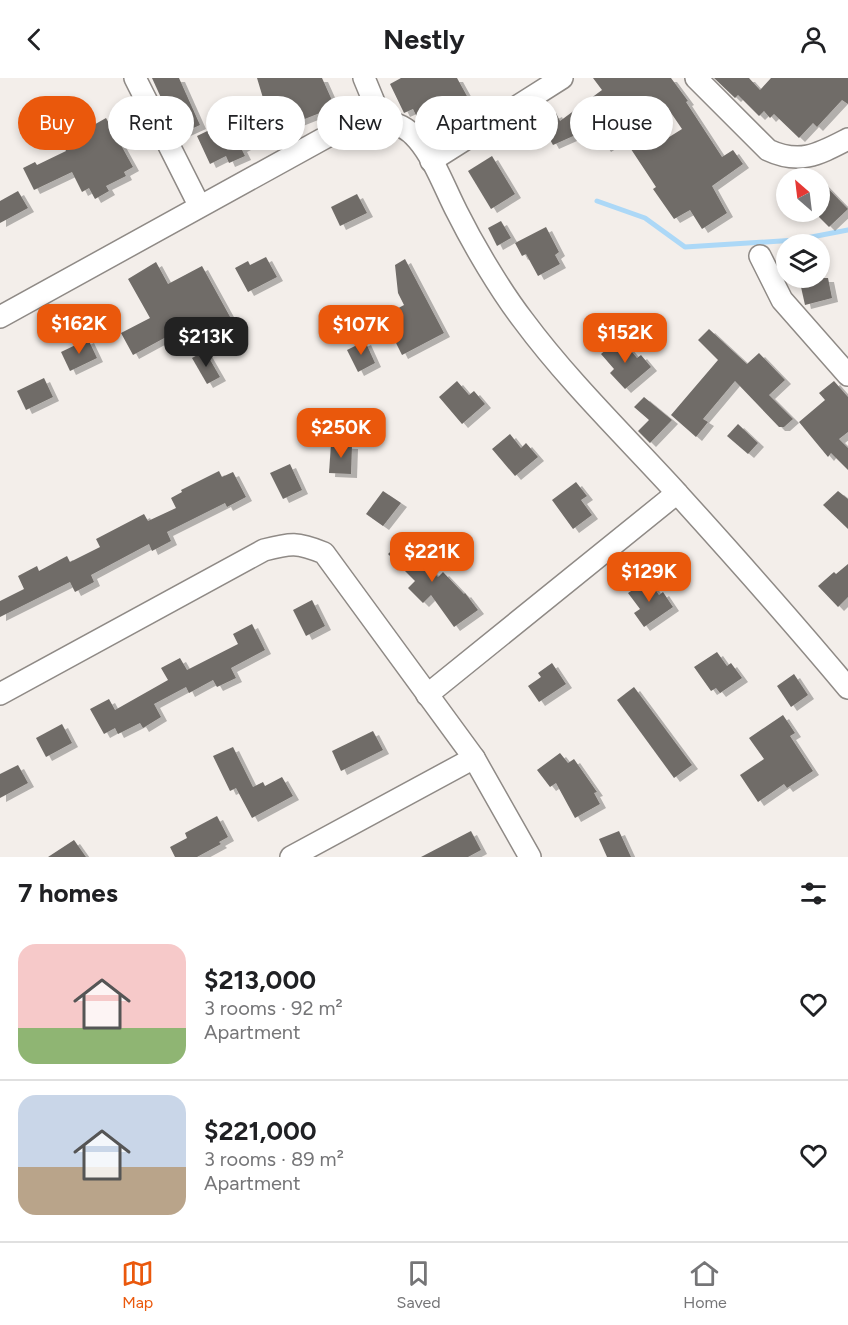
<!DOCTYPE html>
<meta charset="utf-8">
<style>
body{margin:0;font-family:Figtree,sans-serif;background:#f6f6f6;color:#202124;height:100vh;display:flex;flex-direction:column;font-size:22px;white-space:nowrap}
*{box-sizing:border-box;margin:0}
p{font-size:20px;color:#757577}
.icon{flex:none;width:33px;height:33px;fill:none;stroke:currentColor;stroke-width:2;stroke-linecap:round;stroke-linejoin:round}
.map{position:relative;height:779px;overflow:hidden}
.sheet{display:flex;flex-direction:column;background:#fff;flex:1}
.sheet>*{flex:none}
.hud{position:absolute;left:18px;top:18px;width:813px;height:54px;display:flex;gap:12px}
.needle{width:39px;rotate:332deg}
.tools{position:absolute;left:776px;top:90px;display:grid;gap:12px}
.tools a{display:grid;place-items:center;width:54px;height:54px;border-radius:50%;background:#fff;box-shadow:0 3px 9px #0003;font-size:30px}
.price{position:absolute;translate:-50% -51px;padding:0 14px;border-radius:12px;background:#ea580c;color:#fff;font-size:20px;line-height:39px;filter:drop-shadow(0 2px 3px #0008)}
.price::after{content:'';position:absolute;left:50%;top:36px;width:18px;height:14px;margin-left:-9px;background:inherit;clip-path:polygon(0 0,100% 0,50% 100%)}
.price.on{background:#222;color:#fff}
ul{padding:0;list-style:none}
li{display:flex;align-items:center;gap:18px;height:150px;padding:0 18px}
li+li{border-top:2px solid #e0e0e0}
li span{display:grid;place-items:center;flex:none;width:168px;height:120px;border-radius:18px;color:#555}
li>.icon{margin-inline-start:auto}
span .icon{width:72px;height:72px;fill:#fffc;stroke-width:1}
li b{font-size:26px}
h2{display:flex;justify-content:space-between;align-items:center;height:72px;padding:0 18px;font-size:26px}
.tag{padding:0 21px;border-radius:27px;background:#fff;box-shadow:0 3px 9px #0003;font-size:21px;line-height:54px}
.tag.on{background:#ea580c;color:#fff}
header{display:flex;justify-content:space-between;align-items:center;height:78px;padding:0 18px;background:#fff;font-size:27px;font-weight:700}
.dock{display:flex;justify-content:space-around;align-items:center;height:84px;border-top:2px solid #e0e0e0;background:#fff;font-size:16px;color:#757577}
.dock a{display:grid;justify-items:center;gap:3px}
.dock .on{color:#ea580c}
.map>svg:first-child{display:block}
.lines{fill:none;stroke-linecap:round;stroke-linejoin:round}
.stream{stroke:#acd8f7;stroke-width:5}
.building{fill:#706c68;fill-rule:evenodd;filter:url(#shadow)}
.street-casing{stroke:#8f8a86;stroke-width:24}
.street{stroke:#fff;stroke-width:21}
</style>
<header><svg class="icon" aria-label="back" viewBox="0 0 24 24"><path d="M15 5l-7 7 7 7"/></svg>Nestly<svg class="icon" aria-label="person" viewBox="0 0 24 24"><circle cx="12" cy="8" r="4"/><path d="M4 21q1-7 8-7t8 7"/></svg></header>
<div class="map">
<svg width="848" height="779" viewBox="0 0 848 779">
<defs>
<filter id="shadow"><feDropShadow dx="6" dy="4" stdDeviation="0" flood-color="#0004"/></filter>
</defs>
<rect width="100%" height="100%" fill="#f3eeea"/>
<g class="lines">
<!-- stream -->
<path class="stream" d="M597 123 645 140 685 169 796 162 848 152"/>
</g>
<!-- building -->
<g class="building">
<path d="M152 0H179L200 47 178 57Z"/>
<path d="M257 0H322L335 29 287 48 241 70 245 78 229 85 226 78 210 86 197 58 228 43 230 46 266 30Z"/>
<path d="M401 0H457L473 29 432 51 425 40 419 43 413 31 404 35 390 6Z"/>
<path d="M593 0H671L688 23 686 24 722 79 733 72 743 86 712 108 727 135 702 151 690 132 674 141 653 111 656 109 623 59 605 70 590 46 580 55 553 67 540 43 556 35 560 43 602 12ZM665 26 682 51 658 66 643 43Z"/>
<path d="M714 0H749L760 12 771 0H848V26L842 22 817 49 813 45 799 60 774 36 770 40 764 33 759 38 738 17 735 20Z"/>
<path d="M106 40 133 89 124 94 126 98 106 108 109 113 95 121 89 110 82 114 72 94 34 112 23 90 35 84 37 87 66 73 62 65Z"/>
<path d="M492 78 515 116 491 131 468 93Z"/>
<path d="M819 101 848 131 829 149 819 139Z"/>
<path d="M18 113 28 130 0 145V123Z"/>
<path d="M357 116 367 135 340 148 331 129Z"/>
<path d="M501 143 511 160 497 168 488 150Z"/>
<path d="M546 149 559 174 555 177 560 186 538 198 526 176 522 178 515 165Z"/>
<path d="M266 179 277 199 248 214 235 190 248 183 250 187Z"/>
<path d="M405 181 444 255 402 277 390 253 372 262 365 248 404 227 398 215 395 187Z"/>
<path d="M156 184 168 206 202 188 234 246 213 257 203 239 133 277 121 255 150 240 128 201Z"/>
<path d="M799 200H828L832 220 805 227Z"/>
<path d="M709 251 747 286 759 275 785 302 769 317 793 341 784 349H779L735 303 703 341 708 344 696 359 671 337 718 282 698 262Z"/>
<path d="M620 260 637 280 641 277 651 289 625 311 610 295 614 291 601 276Z"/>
<path d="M88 261 97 280 70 293 61 274Z"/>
<path d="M365 263 375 285 358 294 347 272Z"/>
<path d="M205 273 220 299 207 306 192 280Z"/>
<path d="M44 300 53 319 26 332 17 313Z"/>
<path d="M457 303 469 317 474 313 485 326 462 346 439 319Z"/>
<path d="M834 303 848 319V354L839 361 848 370V392L831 375 828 379 799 344 825 322 819 315Z"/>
<path d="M644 319 672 342 650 365 638 353 649 342 634 329Z"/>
<path d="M738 346 758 365 748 376 727 358Z"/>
<path d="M510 356 521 370 526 365 538 379 515 398 492 371Z"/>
<path d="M331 366 352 367 351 396 329 395Z"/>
<path d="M290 386 302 412 283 421 270 395Z"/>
<path d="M219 393 222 399 233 394 246 419 227 429 225 425 167 454 171 463 152 473 149 466 91 497 94 504 75 514 70 504 0 539V523L24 511 18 498 37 488 39 493 67 478 70 484 100 469 96 461 144 436 148 443 176 430 171 420 182 414 181 412Z"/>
<path d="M576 404 587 418 581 422 592 437 573 451 552 422Z"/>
<path d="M383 413 401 425 383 448 366 436Z"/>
<path d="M838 413 848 421V451L823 427Z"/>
<path d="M409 456 424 471 417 478 438 499 443 494 464 516 465 515 478 532 454 549 431 517 423 525 408 510 415 503 388 476Z"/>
<path d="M848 486V519L838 529 818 508 834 494 836 496Z"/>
<path d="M648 502 659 517 663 514 673 529 644 549 634 535 640 531 628 515Z"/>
<path d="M312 522 325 548 306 558 293 532Z"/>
<path d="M252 546 265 572 231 590 236 600 217 609 213 602 189 615 186 609 154 626 161 639 143 650 140 645 118 656 115 650 104 656 90 631 109 621 115 632 168 602 161 590 180 580 187 592 238 566 233 556Z"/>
<path d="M717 574 727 588 731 585 742 600 720 615 716 610 711 613 694 589Z"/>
<path d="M552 585 566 606 539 624 528 608 541 599 538 595Z"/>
<path d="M794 596 808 617 791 629 777 608Z"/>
<path d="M634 609 692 687 674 700 617 622Z"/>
<path d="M783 637 795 655 790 658 813 693 787 710 784 706 758 724 740 697 764 681 749 660Z"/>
<path d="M62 646 72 665 46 679 36 660Z"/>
<path d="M373 653 383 672 341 693 332 673Z"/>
<path d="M233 669 253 709 263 704 265 708 282 699 293 718 252 740 236 710 230 713 213 678Z"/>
<path d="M560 675 568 685 574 681 597 714 594 715 600 726 575 740 556 705 550 709 537 692Z"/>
<path d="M18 687 28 705 0 720V696Z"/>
<path d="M217 738 228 759 219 764 221 766 197 779H175L170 769 187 760 185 755Z"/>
<path d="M471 753 481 772 468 779H421Z"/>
<path d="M619 753 631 779H607L599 761Z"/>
<path d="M74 762 86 779H48Z"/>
</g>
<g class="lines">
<defs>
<g id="street">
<path d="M135 0 199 127"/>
<path d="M364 0 381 41"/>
<path d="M696 0 768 72C800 87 819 76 848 61"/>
<path d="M431 83 562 0"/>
<path d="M760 178 782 222 848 297"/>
<path d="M0 239 339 52C368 41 396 36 418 62 435 82 445 111 457 134 474 168 500 212 523 242 569 304 625 358 677 415 735 479 793 544 848 610"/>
<path d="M0 616 264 472C291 465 297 464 324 475L474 680 530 779"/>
<path d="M427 617 677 415"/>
<path d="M291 779 474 680"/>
</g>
</defs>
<!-- street casing -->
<use href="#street" class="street-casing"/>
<!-- street -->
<use href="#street" class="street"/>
</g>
</svg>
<div class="tools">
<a><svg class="needle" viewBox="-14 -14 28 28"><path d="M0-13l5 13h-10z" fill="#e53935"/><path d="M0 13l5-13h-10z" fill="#757577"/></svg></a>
<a><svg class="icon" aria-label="layers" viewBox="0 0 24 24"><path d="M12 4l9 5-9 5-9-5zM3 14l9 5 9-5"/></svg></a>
</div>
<b class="price" style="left:79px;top:277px">$162K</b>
<b class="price" style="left:361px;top:278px">$107K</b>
<b class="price" style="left:625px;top:286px">$152K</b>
<b class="price on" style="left:206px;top:290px">$213K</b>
<b class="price" style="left:341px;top:381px">$250K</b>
<b class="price" style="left:432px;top:505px">$221K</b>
<b class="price" style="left:649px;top:525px">$129K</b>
<div class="hud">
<a class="tag on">Buy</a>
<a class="tag">Rent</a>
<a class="tag">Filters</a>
<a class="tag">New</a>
<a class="tag">Apartment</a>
<a class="tag">House</a>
</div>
</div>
<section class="sheet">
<h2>7 homes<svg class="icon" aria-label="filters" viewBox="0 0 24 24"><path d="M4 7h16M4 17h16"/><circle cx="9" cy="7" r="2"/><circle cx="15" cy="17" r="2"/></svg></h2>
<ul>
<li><span style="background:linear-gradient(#f6c9c9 70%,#8fb573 0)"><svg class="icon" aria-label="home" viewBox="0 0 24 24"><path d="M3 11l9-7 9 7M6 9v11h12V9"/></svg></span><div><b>$213,000</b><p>3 rooms · 92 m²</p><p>Apartment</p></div><svg class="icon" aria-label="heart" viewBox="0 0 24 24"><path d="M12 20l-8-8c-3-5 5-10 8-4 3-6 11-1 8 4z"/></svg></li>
<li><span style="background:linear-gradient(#c9d6e8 60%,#b9a48a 0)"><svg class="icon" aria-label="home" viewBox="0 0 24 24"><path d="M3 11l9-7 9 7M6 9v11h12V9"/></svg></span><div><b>$221,000</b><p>3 rooms · 89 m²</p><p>Apartment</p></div><svg class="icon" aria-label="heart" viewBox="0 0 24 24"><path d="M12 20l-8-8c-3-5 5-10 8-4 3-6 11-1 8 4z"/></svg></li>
</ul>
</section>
<nav class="dock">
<a class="on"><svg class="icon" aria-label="map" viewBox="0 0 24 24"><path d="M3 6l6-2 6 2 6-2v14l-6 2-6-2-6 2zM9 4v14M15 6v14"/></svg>Map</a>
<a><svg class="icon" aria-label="saved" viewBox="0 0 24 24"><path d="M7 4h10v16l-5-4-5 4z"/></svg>Saved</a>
<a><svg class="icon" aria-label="home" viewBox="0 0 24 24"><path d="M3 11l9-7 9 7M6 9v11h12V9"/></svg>Home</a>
</nav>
